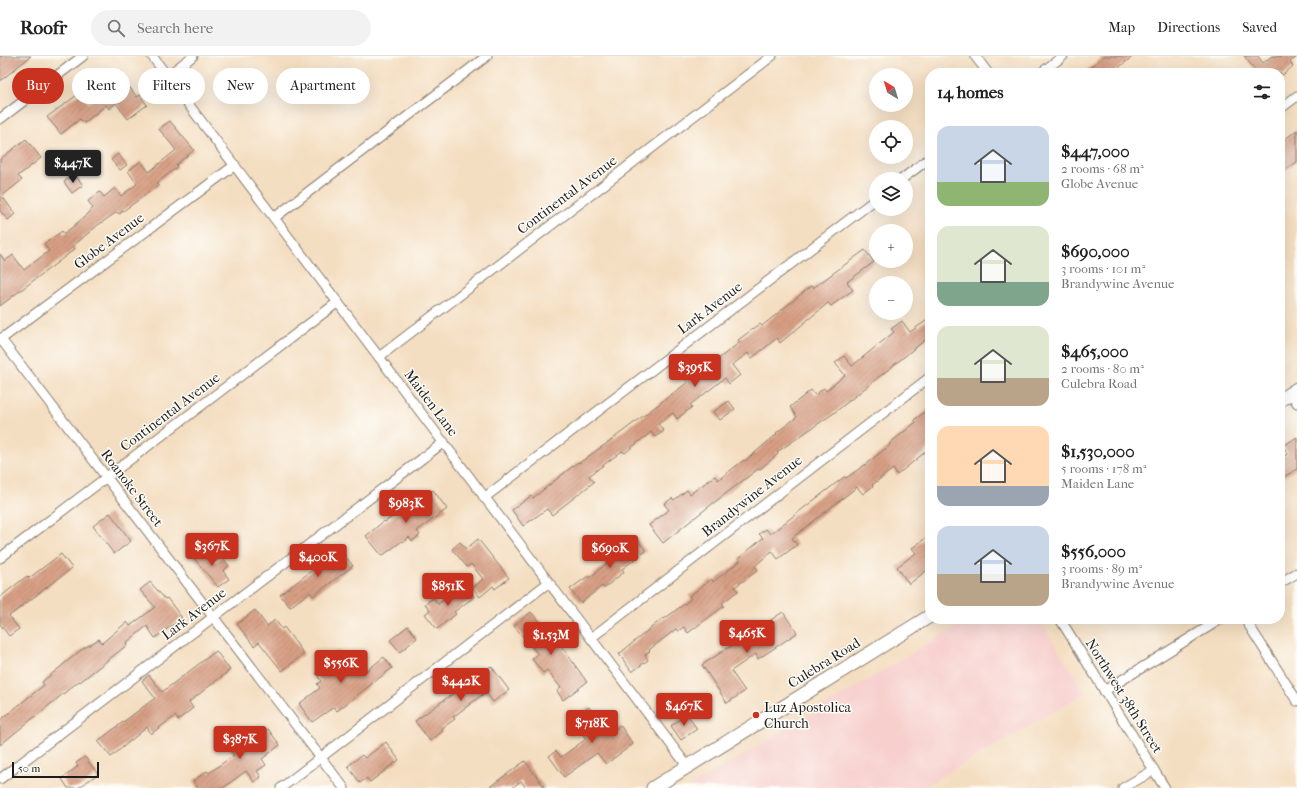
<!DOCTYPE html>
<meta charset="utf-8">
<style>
body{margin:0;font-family:"IM FELL French Canon",serif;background:#f2f2f2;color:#222;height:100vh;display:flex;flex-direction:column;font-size:15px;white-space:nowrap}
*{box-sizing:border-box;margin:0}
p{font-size:13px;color:#767676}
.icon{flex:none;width:22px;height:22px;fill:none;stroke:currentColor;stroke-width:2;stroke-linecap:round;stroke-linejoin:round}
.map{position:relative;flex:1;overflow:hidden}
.sheet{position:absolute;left:925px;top:12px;width:360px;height:556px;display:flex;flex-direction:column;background:#fff;border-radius:16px;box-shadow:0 4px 16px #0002}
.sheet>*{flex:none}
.hud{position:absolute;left:12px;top:12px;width:380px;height:36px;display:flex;gap:8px}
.needle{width:26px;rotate:322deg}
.buttons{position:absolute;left:869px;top:12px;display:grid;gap:8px}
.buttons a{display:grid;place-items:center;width:44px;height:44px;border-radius:50%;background:#fff;box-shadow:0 4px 16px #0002;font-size:20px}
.scale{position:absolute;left:12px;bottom:10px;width:87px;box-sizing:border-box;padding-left:4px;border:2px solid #1c1c1c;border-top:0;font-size:11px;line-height:14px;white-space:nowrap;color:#1c1c1c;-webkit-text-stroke:3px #fdfcf7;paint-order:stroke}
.price{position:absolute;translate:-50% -34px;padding:0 9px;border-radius:4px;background:#c8321e;color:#fff;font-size:13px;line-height:26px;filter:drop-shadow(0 1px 2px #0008)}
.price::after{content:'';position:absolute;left:50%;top:24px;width:12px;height:9px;margin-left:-6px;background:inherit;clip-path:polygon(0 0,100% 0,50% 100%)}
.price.current{background:#222;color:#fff}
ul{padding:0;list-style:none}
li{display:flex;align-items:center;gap:12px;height:100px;padding:0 12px}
li span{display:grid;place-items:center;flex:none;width:112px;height:80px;border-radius:12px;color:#555}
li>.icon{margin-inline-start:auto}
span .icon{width:48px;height:48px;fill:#fffc;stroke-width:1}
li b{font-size:17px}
h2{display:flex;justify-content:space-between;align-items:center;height:48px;padding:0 12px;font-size:17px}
.chip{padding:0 14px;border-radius:18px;background:#fff;box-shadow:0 4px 16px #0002;font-size:14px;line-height:36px}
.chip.current{background:#c8321e;color:#fff}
header{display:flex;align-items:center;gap:24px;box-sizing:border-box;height:56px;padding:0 20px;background:#fff;border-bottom:1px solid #e0e0e0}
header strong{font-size:19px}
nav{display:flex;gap:22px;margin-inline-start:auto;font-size:14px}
.search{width:280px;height:36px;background:#f2f2f2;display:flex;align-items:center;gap:10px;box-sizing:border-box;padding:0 14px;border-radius:22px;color:#767676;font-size:15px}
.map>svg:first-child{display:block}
.built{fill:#f7d0ce}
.building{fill:url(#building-hatch)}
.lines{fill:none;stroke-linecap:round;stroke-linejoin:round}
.street-casing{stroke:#887d6e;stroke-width:11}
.secondary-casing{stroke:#887d6e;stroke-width:15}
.street{stroke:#fff;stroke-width:9}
.secondary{stroke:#fff;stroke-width:13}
.poi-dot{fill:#c8321e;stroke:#fdfcf7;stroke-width:1.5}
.labels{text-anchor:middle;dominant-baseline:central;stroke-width:3;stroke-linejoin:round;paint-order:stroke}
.street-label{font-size:14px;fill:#1c1c1c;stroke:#fdfcf7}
.poi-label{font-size:14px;fill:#1c1c1c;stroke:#fdfcf7;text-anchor:start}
</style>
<header>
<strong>Roofr</strong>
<div class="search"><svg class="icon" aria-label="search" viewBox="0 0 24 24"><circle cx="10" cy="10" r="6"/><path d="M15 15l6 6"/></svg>Search here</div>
<nav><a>Map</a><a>Directions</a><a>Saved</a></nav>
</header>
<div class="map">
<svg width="1297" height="732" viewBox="0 0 1297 732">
<defs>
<pattern id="building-hatch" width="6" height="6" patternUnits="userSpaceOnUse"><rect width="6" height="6" fill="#d79f84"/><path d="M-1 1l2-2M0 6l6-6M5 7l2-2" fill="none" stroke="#b88871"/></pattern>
</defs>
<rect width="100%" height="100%" fill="#fdfcf7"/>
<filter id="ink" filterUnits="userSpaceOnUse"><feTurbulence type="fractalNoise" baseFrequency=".025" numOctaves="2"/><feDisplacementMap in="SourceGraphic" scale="8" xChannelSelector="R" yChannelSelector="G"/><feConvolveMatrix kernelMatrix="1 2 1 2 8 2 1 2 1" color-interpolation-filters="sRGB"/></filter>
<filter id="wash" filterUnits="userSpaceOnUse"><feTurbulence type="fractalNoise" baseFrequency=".012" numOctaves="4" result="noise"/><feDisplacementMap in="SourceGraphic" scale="16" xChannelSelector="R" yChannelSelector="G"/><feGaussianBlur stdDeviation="0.9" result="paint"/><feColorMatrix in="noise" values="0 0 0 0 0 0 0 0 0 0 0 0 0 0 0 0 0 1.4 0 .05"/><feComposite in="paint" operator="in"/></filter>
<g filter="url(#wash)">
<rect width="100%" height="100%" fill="#f4dec1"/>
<!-- built -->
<path class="built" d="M969 563H1039L1085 637 922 732H689Z"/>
<g id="blocks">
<!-- building -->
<g class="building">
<path d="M0 0H31L0 25Z"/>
<path d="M1104 0H1133L1112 17H1083Z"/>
<path d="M1244 0H1258L1263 7 1272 0 1297 1 1290 6 1293 10 1283 19 1281 17H1251L1255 14Z"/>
<path d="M119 18 137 41 140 39 147 49 128 63 116 47 109 53 106 49 84 67 80 63 61 78 47 61 80 37 89 47 104 35 101 32Z"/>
<path d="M170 65 194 94 176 109 177 111 157 127 159 129 119 158 117 156 98 169 73 190 75 193 0 250V198L5 205 13 199 24 214 49 195 44 188 62 175 64 178 89 157 88 156 93 152 88 145 100 136 104 141 115 132 121 140 137 128 128 115 141 105 149 116 176 94 159 73Z"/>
<path d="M1297 74V106L1280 118V87Z"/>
<path d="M26 83 41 102 18 120 22 124 2 140 15 158 8 164 0 155V103Z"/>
<path d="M118 98 127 109 120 114 111 104Z"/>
<path d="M74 118 83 129 72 137 64 126Z"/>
<path d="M865 194 874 206 847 226 853 234 831 250 828 247 780 287 777 282 752 302 748 297 732 309 740 319 729 328 725 322 690 349 692 351 677 363 673 357 658 368 664 375 655 381 651 376 625 397 622 395 589 420 594 426 552 459 547 453 523 470 512 454 531 440 533 442 578 406 579 407 610 385 688 326 680 316 695 305 702 314 707 309 708 311 740 286 738 284 760 268 762 270 811 230 813 232Z"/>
<path d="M930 262V280L834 357 777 396 778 398 759 414 758 413 703 455 663 487 649 469 669 454 664 448 672 442 674 444 687 434 690 438 715 420 718 424 744 404 745 405 777 378 776 377 797 361 790 351 811 334 815 339 824 332 826 335 845 319 835 307 844 300 852 310 894 276 891 273 902 265 910 276Z"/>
<path d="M729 345 735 353 720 364 713 356Z"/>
<path d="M930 352V392L897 419 893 413 872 429 873 430 863 438 857 431 792 482 797 489 778 503 772 495 755 510 758 514 735 531 738 535 722 547 724 550 688 577 684 571 678 575 676 573 649 594 650 595 645 599 648 604 632 616 619 598 663 562 664 563 691 543 689 540 712 523 713 526 740 505 738 503 763 482 759 478 766 473 770 478 844 421 846 422 866 408 890 389 889 388 916 366 914 364Z"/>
<path d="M1297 381V413L1280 423V403L1288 398 1283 390Z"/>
<path d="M433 434 447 453 417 475 420 479 412 485 409 481 403 486 402 485 382 500 366 480 384 465 385 466 402 454 403 456Z"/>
<path d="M110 457 131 485 114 498 93 470Z"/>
<path d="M930 479V512L909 528 897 511 916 497 912 492Z"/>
<path d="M627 480 632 487 637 483 646 495 622 513 624 516 604 532 602 530 581 547 570 533 588 520 589 522 616 500 610 492Z"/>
<path d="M478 483 509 522 495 533 493 530 480 541 473 532 483 523 471 508 467 511 452 493 460 486 466 493Z"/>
<path d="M204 491 215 506 222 501 229 510 223 515 229 523 218 531 192 500Z"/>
<path d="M340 493 353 510 313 540 310 536 290 551 280 539Z"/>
<path d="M61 498 72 512 9 560 19 573 9 580 0 568V541L27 520 29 522Z"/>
<path d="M150 526 165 543 167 542 182 562 155 582 147 570 126 587 127 589 80 626 79 625 0 689V664L44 629 42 626 81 594 99 583 102 587 127 566 130 570 155 551 140 534Z"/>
<path d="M465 529 474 541 454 556 456 558 437 573 425 558 430 554 425 548 433 542 438 548Z"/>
<path d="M255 554 267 570 275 564 282 573 284 571 304 598 282 615 259 586 254 590 237 568Z"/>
<path d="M531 556 557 584 587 626 563 644 557 635 561 632 547 614 543 617 532 603 538 598 514 570Z"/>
<path d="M783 556 797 577 758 603 756 598 731 615 745 635 727 647 702 609Z"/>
<path d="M408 570 417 582 400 596 390 584Z"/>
<path d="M216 595 230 614 189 646 193 652 178 664 175 660 151 678 147 671 111 701 98 685 155 642 142 625 149 619 162 636Z"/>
<path d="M338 595 346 606 355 600 366 615 384 601 392 612 337 655 334 651 312 666 299 648 320 632 317 628 321 625 316 617 329 607 327 603Z"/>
<path d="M491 610 509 634 493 646 486 636 453 661 455 663 441 673 443 675 430 685 415 665Z"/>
<path d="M589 651 609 678 620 669 633 688 606 708 597 697 564 721 549 700 556 695 561 701 586 683 572 663Z"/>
<path d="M687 658 697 673 681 684 671 670Z"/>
<path d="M238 672 249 687 268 673 280 689 262 703 266 709 257 715 261 721 254 726 246 715 223 732H198L193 725 207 715 209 717 234 699 222 684Z"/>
<path d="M386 686 399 704 370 726 367 722 360 727 348 710 362 699 365 702Z"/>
<path d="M85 701 98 718 78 732H68L62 723 78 710 76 707Z"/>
<path d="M525 705 545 732H526L521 725 512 732H488Z"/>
</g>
</g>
</g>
<g filter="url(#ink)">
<use href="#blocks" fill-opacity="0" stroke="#887d6e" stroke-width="1"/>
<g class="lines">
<defs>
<g id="street">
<path d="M152 0 688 711"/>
<path d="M975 0 988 17"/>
<path d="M1041 17 1063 0"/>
<path d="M167 20 193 0"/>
<path d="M1280 53 1297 40"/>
<path d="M0 63 83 0"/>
<path d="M902 123 930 102"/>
<path d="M274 162 487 0"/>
<path d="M0 282 344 732"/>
<path d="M0 284 235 109"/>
<path d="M379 301 772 0"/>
<path d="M1291 337 1297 347"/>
<path d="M484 442 876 143"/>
<path d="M0 502 338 246"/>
<path d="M1280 527 1297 517"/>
<path d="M1060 563 1165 732"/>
<path d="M1245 563 1297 645"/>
<path d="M591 582 930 321"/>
<path d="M1104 635 1221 563"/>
<path d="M0 723 444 386"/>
<path d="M281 732 548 527"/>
<path d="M1123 732 1154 714"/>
</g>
<g id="secondary">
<path d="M1280 344 1297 333"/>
<path d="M653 732 930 560"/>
</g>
</defs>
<!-- street casing -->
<use href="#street" class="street-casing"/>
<!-- secondary casing -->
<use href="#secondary" class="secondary-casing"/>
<!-- street -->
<use href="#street" class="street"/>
<!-- secondary -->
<use href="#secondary" class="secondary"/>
</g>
</g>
<!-- markers -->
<circle class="poi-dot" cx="756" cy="659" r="4"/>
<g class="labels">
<!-- street labels -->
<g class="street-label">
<text transform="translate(567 139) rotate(-37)">Continental Avenue</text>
<text transform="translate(109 185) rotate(-37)">Globe Avenue</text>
<text transform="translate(710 252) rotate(-37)">Lark Avenue</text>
<text transform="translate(431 347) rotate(53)">Maiden Lane</text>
<text transform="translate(170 356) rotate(-37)">Continental Avenue</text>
<text transform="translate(132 432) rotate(53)">Roanoke Street</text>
<text transform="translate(752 440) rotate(-38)">Brandywine Avenue</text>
<text transform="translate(194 558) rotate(-37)">Lark Avenue</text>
<text transform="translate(824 607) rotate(-32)">Culebra Road</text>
<text transform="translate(1124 640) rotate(58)">Northwest 38th Street</text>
</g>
<!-- poi labels -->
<g class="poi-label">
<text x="764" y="651">Luz Apostolica<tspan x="764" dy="16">Church</tspan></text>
</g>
</g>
</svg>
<div class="buttons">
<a><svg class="needle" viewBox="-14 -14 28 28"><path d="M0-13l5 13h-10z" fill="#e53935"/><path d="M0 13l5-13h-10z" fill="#767676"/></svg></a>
<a><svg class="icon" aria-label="locate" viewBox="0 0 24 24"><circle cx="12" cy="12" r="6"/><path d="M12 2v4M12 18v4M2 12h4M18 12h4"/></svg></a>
<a><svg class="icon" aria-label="layers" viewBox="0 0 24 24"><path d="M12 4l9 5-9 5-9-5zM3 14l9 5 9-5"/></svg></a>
<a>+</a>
<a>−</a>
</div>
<div class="scale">50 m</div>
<b class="price current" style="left:73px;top:128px">$447K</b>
<b class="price" style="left:695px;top:332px">$395K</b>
<b class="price" style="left:406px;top:468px">$983K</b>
<b class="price" style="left:212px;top:511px">$367K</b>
<b class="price" style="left:610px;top:513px">$690K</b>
<b class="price" style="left:318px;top:522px">$400K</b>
<b class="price" style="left:448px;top:551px">$851K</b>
<b class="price" style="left:747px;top:598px">$465K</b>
<b class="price" style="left:551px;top:600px">$1.53M</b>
<b class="price" style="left:341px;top:628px">$556K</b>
<b class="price" style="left:461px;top:646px">$442K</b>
<b class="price" style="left:684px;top:671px">$467K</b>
<b class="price" style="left:592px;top:688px">$718K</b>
<b class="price" style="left:240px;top:704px">$387K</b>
<div class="hud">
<a class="chip current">Buy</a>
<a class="chip">Rent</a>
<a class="chip">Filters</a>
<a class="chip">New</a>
<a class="chip">Apartment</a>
</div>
<section class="sheet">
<h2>14 homes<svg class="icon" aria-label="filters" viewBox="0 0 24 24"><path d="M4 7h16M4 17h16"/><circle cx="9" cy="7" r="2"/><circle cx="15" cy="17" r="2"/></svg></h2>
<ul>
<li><span style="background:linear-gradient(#c9d6e8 70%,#8fb573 0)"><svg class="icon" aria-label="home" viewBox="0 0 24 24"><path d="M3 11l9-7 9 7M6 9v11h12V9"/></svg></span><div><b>$447,000</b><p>2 rooms · 68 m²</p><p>Globe Avenue</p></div></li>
<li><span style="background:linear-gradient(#dfe7d0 70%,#7fa58c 0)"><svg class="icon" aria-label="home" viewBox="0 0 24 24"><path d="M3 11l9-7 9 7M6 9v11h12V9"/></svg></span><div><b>$690,000</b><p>3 rooms · 101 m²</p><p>Brandywine Avenue</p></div></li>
<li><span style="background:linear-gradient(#dfe7d0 65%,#b9a48a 0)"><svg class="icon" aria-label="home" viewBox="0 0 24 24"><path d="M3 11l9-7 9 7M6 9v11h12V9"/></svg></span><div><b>$465,000</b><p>2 rooms · 80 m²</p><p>Culebra Road</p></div></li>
<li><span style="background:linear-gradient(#ffd9b3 75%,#9aa5b1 0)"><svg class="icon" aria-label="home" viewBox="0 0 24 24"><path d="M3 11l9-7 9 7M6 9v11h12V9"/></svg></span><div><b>$1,530,000</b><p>5 rooms · 178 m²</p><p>Maiden Lane</p></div></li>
<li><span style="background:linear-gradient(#c9d6e8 60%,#b9a48a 0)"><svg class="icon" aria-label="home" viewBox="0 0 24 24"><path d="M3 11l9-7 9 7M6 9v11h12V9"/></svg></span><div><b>$556,000</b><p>3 rooms · 89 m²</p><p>Brandywine Avenue</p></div></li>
</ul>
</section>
</div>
